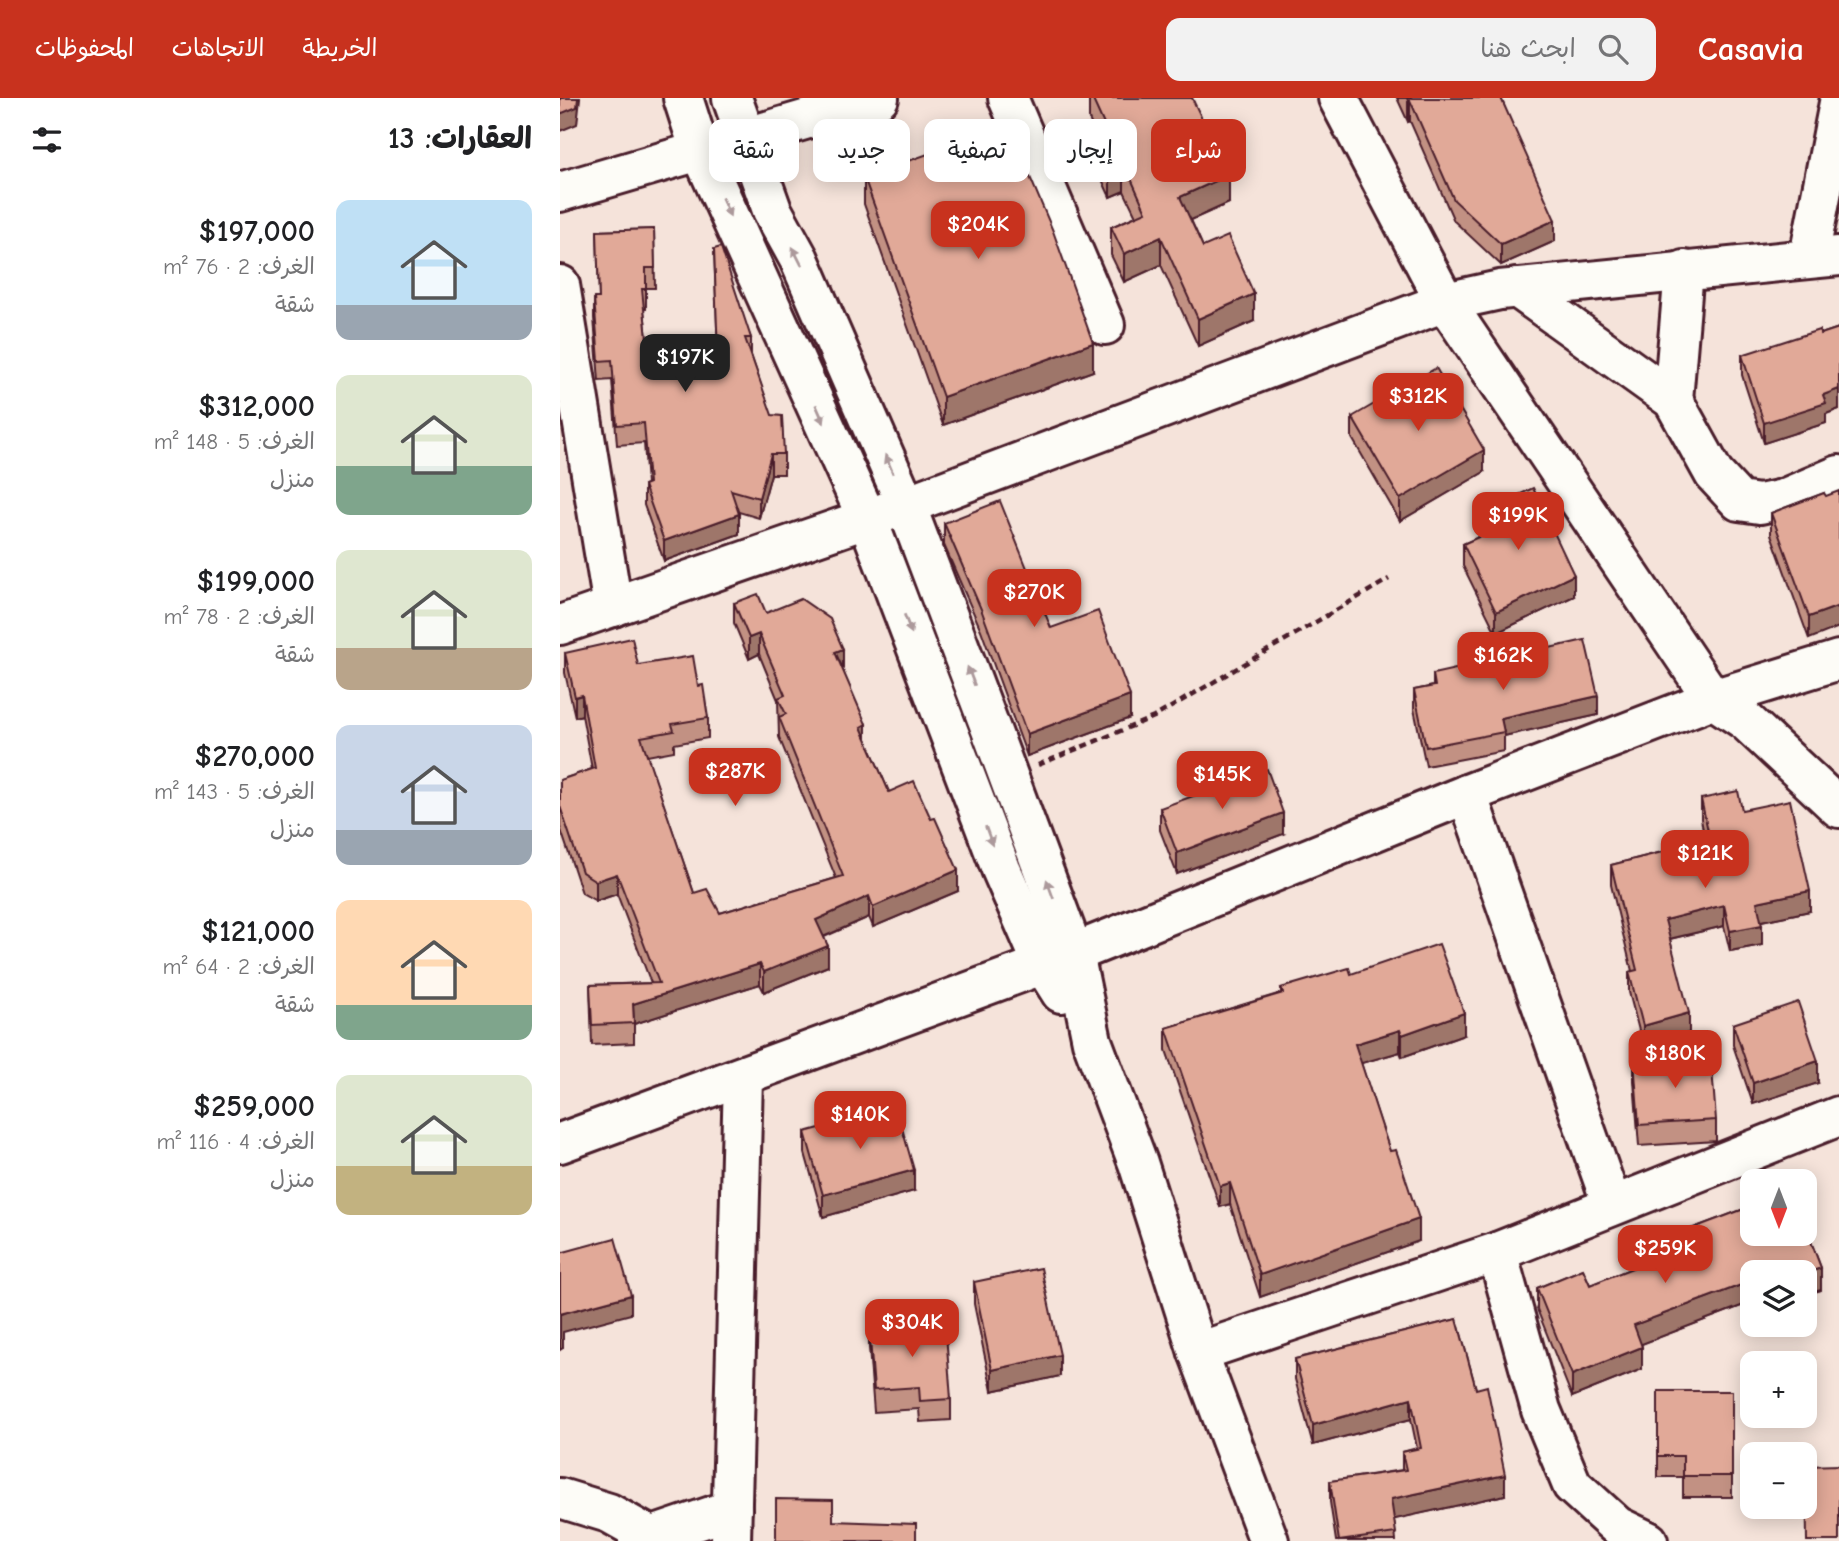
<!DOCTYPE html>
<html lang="ar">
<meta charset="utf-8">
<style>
body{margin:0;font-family:"Comic Neue","Playpen Sans Arabic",sans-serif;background:#f2f2f2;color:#202124;direction:rtl;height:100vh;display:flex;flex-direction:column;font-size:26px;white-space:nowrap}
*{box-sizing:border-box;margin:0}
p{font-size:23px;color:#757577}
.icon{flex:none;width:38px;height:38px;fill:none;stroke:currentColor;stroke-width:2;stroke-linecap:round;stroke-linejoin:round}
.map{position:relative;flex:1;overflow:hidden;direction:ltr}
.sheet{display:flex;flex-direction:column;background:#fff;width:560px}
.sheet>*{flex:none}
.hud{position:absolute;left:21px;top:21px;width:665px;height:63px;direction:rtl;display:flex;gap:14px}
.needle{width:46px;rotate:180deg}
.buttons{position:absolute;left:1180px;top:1071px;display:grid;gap:14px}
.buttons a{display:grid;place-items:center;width:77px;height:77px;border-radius:14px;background:#fff;box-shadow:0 4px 18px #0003;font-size:35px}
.price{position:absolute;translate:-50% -60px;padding:0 16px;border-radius:14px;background:#c8321e;color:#fff;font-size:23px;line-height:46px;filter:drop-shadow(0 2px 4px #0008)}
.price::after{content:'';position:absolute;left:50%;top:42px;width:21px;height:16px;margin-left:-10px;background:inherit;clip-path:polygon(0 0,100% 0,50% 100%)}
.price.selected{background:#222;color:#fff}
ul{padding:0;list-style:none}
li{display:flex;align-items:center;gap:21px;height:175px;padding:0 28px}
li span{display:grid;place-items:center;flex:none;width:196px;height:140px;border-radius:14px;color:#555}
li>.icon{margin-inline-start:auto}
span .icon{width:84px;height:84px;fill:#fffc;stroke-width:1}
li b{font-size:30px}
h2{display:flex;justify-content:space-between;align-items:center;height:84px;padding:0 28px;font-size:30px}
.pill{padding:0 24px;border-radius:14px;background:#fff;box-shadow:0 4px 18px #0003;font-size:24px;line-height:63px}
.pill.selected{background:#c8321e;color:#fff}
header{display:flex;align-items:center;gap:42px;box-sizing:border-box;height:98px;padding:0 35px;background:#c8321e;color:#fff}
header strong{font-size:33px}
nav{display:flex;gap:38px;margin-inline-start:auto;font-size:24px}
.search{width:490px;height:63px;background:#f2f2f2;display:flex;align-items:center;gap:18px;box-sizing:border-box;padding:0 24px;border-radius:14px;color:#757577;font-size:26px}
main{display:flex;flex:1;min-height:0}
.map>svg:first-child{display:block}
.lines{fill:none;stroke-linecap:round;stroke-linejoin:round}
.minor-casing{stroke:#4a1f2b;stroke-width:44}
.major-casing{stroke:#4a1f2b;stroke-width:44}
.path{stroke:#4a1f2b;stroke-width:4.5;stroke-dasharray:7 5;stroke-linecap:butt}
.minor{stroke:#fdfcf7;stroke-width:38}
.major{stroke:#fdfcf7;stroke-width:38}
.wall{fill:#c29183;stroke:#4a1f2b;stroke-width:2}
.shaded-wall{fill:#9e766a;stroke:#4a1f2b;stroke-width:2}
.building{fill:#e1a998;stroke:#4a1f2b;stroke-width:2}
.oneway{fill:#ac999b}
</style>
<header>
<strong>Casavia</strong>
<div class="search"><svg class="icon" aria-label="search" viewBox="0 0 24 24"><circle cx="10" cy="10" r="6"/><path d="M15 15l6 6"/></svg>ابحث هنا</div>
<nav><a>الخريطة</a><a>الاتجاهات</a><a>المحفوظات</a></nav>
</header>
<main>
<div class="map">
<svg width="1279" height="1443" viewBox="0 0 1279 1443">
<rect width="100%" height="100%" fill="#f5e3da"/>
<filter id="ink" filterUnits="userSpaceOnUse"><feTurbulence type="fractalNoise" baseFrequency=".0143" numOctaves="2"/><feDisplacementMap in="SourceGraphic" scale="14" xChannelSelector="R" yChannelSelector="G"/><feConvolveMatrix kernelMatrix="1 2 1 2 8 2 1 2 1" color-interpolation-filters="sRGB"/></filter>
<g filter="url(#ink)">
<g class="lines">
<defs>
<g id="minor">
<path d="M123 0 139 50 307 420 441 771 482 865 501 895"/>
<path d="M172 0 212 112 239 161 346 407 430 629 514 855 532 943 578 1065 638 1254 709 1443"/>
<path d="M448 0 545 227"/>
<path d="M778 0 885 204 1153 601 1186 623 1279 710"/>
<path d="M0 94 319 0"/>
<path d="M1249 159 1279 5"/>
<path d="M0 187 53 509"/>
<path d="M957 190 1113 302 1154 376 1179 403 1200 406 1223 401 1279 377"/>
<path d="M1113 302 1124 172"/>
<path d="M0 527 346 407 885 204 940 192 1279 158"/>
<path d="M907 696 1052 1107"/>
<path d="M937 1154 981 1312 1012 1387 1057 1428 1088 1443"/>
<path d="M638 1254 937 1154 1279 1018"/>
<path d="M0 1400 49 1415 90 1438"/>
<path d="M78 1443 172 1411"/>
<path d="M171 1443 183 979"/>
</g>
<path id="major" d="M0 1045 514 855 907 696 1153 601 1279 562"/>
</defs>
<!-- minor casing -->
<use href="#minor" class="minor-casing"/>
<!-- major casing -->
<use href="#major" class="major-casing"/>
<!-- path -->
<path class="path" d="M478 667 594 619 829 481"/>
<!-- minor -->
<use href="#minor" class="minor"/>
<!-- major -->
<use href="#major" class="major"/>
</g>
<!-- wall -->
<g class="wall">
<path d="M529 0H632L669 105 631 122 643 149 694 223 638 248 601 167 564 184 551 157V129L576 118 564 93 550 99 539 75V47H540L529 21Z"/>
<path d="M837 0H941L995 143 941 167 894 123 850 23 848 24Z"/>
<path d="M304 79 533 273 383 327 304 106Z"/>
<path d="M94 131 95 190H86V211H84L89 261 158 256 154 151 191 240V257L224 356V376H211L199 420 179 414V436L104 463 84 407V387L87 386 84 345 57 347 52 282 39 283 34 220V200H39L37 133Z"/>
<path d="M1279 230V311L1266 316V325L1204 345 1182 277V257L1261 236Z"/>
<path d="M792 319 924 374 840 423 792 340Z"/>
<path d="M1264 395 1249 541 1211 436V415Z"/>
<path d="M923 414 1014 498 936 535 903 468V446L923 437Z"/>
<path d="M384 425 491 530 570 620 467 658 421 532 384 447Z"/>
<path d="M174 505 206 515 282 571 306 641 329 694 398 793 313 829 309 819 264 839 268 868 204 894 200 886 74 926V945L32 947 30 887 91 885 57 796 36 803 22 795 0 729V682L32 671 22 617 15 619 5 575V555L78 567 138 588 148 620V640L114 646V653L87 658 134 795 160 815 276 780 219 639 218 602 199 556 189 561 174 525Z"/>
<path d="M873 576 1038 617 944 638V653L866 668 854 611V592L873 588Z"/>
<path d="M1141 701 1182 712 1250 813 1201 823 1202 847 1170 853 1164 828 1110 841 1129 935 1083 948 1069 894V874L1072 873 1051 787V767L1145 743 1141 721Z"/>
<path d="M600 710 723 736 617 776 600 732Z"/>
<path d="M791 876 904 937 842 959 840 954 801 965 859 1143 700 1199 670 1106 660 1109 606 952V930L721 895V890Z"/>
<path d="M1173 926 1258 985 1193 1006 1173 947Z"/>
<path d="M1074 962 1156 1022V1043L1079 1048 1074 983Z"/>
<path d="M245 1034 354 1093 263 1119 245 1055Z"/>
<path d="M1192 1108V1136H1244V1125L1261 1170V1192L1244 1197V1174H1192V1213L1189 1205 1081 1246 1082 1249V1271L1012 1299 977 1211V1190L1023 1171 1030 1187 1075 1169V1152Z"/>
<path d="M414 1184 500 1278 432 1293 414 1206Z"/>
<path d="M897 1221 945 1397 834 1421 836 1443H776L770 1404V1383L842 1372V1354L857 1350 851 1321 753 1347 735 1281V1261Z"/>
<path d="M309 1228 391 1301V1322L360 1324 359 1311 314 1314 309 1250Z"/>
<path d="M1098 1293H1172V1399H1123V1379H1098Z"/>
</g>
<!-- shaded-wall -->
<g class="shaded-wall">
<path d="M18 0H20L17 26 0 33V16Z"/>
<path d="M850 2V23L848 24V3Z"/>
<path d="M564 65V93L550 99V71Z"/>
<path d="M669 77V105L620 127V99Z"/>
<path d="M995 122V143L941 167V146Z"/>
<path d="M601 139V167L564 184V156Z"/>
<path d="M694 196V223L638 248V221Z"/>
<path d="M533 245V273L383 327V299Z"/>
<path d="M1279 291V311L1266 316V325L1204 345V325L1263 297Z"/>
<path d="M924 352V374L840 423V401Z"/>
<path d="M211 356V376L199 420V400Z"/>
<path d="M179 416V436L104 463V443Z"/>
<path d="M1014 477V498L936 535V514Z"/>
<path d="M1279 508V529L1249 541V519Z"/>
<path d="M199 536V556L189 561V540Z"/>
<path d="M283 551V571L275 554Z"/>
<path d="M22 597V617L15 619V599Z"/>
<path d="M570 598V620L467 658V636Z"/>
<path d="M1038 598V617L944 638 941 620Z"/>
<path d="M306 626V646L301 629Z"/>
<path d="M723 715V736L617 776V755Z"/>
<path d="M398 772V793L313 829V809Z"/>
<path d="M57 776V796L36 803V783Z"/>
<path d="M1250 793V813L1197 824V804Z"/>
<path d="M309 798V819L256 842V822Z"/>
<path d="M1164 807V828L1105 842V822Z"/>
<path d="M1202 827V847L1170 853V833Z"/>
<path d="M268 848V868L204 894V874Z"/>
<path d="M200 866V886L74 926 73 906Z"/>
<path d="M904 915V937L842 959V937Z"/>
<path d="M1129 915V935L1083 948V928Z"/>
<path d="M840 932V954L795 967V946Z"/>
<path d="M1258 963V985L1193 1006V985Z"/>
<path d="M354 1072V1093L263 1119V1097Z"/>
<path d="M670 1085V1106L660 1109V1088Z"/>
<path d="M859 1121V1143L700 1199V1177Z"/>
<path d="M1261 1170V1192L1244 1197V1176Z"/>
<path d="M1189 1184V1205L1074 1249V1227Z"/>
<path d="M71 1197V1216L3 1234V1250L0 1252V1216Z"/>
<path d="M1082 1249V1271L1012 1299V1277Z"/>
<path d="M500 1257V1278L432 1293V1272Z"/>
<path d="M851 1300V1321L753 1347V1327Z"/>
<path d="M945 1377V1397L831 1422V1401Z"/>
</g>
<!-- building -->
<g class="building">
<path d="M0 0H18L17 9 0 16Z"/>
<path d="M532 0H632L669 77 620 99 643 149 668 138 694 196 638 221 601 139 564 156 551 129 586 114 564 65 550 71 539 47 551 42Z"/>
<path d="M847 0H941L995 122 941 146 894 102 850 2 848 3Z"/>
<path d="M448 27 493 133 533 245 383 299 304 79Z"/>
<path d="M94 131 95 170H86V191H82L89 261 158 256 154 151 161 149 191 240H185L212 317 222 318 224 356H211L199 400 171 392 179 416 104 443 84 387 89 385 84 325 57 327 52 262 39 263 34 200H39L37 133Z"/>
<path d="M1279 230V291L1263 297 1266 305 1204 325 1182 257 1259 232 1261 236Z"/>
<path d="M876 270 924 352 840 401 792 319Z"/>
<path d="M973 390 1014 477 936 514 903 446 932 433 923 414Z"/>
<path d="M1279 393V508L1249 519 1211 415 1264 395 1266 398Z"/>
<path d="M440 403 491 530 538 513 570 598 467 636 421 511 384 425Z"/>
<path d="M198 496 206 515 241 501 270 521 283 551 275 554 306 626 301 629 329 694 354 683 371 721 375 720 398 772 313 809 309 798 256 822 268 848 204 874 200 866 73 906 74 925 32 927 30 887 99 885 57 776 36 783 22 774 0 708V682L35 670 22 597 15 599 5 555 72 540 78 567 133 558 138 588 143 587 148 620 112 626 114 633 81 639 134 795 147 791 160 815 283 778 219 619 226 616 218 600 225 597 199 536 189 540 174 505Z"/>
<path d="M1025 542 1038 598 941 620 944 634 866 649 854 592 875 588 873 576Z"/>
<path d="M707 671 723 715 617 755 600 710Z"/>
<path d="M1178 693 1182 712 1230 702 1250 793 1197 804 1202 827 1170 833 1164 807 1105 822 1129 915 1083 928 1069 874 1077 872 1051 767 1150 742 1141 701Z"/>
<path d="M879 846 904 915 842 937 840 932 795 946 830 1053 836 1052 859 1121 700 1177 670 1085 660 1088 606 930 723 895 721 890 789 870 791 876Z"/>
<path d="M1238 904 1258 963 1193 985 1173 926Z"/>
<path d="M1151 957 1156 1022 1079 1027 1074 962Z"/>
<path d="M336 1009 354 1072 263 1097 245 1034Z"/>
<path d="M1192 1108V1136H1244V1125L1261 1170 1244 1176V1174H1192V1192L1189 1184 1074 1227 1082 1249 1012 1277 977 1190 1023 1171 1030 1187 1080 1167 1075 1152Z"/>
<path d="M55 1140 71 1197 0 1216V1155Z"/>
<path d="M481 1170 500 1257 432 1272 414 1184Z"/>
<path d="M897 1221 916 1291 927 1288 945 1377 831 1401 836 1435 779 1443 770 1383 846 1372 842 1354 861 1350 851 1300 753 1327 735 1261Z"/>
<path d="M385 1223 391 1301 360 1303 359 1289 314 1292 309 1228Z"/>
<path d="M1098 1293H1172V1378H1123V1358H1098Z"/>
<path d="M1279 1367V1443H1247L1246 1368Z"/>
<path d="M216 1401 273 1402V1423L356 1426V1443H216Z"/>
</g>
<!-- one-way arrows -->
<defs><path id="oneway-solid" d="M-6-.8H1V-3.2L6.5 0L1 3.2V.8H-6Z" transform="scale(1.75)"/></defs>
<g class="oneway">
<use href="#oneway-solid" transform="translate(166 109) rotate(66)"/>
<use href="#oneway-solid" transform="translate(237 158) rotate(-117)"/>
<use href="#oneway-solid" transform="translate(260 316) rotate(66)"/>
<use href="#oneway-solid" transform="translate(329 366) rotate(-113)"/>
<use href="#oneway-solid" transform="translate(348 526) rotate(69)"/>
<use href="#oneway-solid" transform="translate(411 578) rotate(-111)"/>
<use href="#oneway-solid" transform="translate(429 738) rotate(70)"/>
<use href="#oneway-solid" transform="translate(490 791) rotate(-110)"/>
</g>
</g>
</svg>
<div class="buttons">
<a><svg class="needle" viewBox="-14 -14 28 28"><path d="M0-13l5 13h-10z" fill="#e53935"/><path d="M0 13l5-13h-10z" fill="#757577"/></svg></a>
<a><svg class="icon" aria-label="layers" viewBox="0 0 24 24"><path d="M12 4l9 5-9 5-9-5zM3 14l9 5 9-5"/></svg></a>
<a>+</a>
<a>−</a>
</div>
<b class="price" style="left:418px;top:163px">$204K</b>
<b class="price selected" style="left:125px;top:296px">$197K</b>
<b class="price" style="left:858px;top:335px">$312K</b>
<b class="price" style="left:958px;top:454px">$199K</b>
<b class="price" style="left:474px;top:531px">$270K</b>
<b class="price" style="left:943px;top:594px">$162K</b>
<b class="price" style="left:175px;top:710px">$287K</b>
<b class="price" style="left:662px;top:713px">$145K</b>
<b class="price" style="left:1145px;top:792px">$121K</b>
<b class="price" style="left:1115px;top:992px">$180K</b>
<b class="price" style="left:300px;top:1053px">$140K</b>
<b class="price" style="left:1105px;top:1187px">$259K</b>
<b class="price" style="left:352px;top:1261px">$304K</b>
<div class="hud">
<a class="pill selected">شراء</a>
<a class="pill">إيجار</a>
<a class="pill">تصفية</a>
<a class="pill">جديد</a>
<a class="pill">شقة</a>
</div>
</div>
<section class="sheet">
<h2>العقارات: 13<svg class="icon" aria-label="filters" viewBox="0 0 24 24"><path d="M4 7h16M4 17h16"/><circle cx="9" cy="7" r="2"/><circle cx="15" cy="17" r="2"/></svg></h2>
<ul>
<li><span style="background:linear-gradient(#bfe0f5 75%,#9aa5b1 0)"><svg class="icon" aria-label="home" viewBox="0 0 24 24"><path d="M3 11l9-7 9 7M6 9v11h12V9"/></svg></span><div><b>$197,000</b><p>الغرف: 2 · 76 m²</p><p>شقة</p></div></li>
<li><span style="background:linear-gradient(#dfe7d0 65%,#7fa58c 0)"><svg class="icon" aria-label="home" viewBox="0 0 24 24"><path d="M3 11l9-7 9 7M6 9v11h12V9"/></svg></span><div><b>$312,000</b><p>الغرف: 5 · 148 m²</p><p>منزل</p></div></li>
<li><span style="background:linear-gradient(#dfe7d0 70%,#b9a48a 0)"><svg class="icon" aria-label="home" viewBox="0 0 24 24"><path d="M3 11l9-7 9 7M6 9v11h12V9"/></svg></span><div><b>$199,000</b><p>الغرف: 2 · 78 m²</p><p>شقة</p></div></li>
<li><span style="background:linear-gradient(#c9d6e8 75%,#9aa5b1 0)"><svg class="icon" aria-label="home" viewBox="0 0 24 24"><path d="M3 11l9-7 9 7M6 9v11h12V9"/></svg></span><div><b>$270,000</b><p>الغرف: 5 · 143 m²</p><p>منزل</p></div></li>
<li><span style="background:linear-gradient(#ffd9b3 75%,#7fa58c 0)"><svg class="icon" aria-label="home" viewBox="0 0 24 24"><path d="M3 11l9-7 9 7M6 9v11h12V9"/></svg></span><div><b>$121,000</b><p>الغرف: 2 · 64 m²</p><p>شقة</p></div></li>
<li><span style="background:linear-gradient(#dfe7d0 65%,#c2b280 0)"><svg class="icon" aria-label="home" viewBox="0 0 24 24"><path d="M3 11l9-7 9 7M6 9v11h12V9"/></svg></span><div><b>$259,000</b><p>الغرف: 4 · 116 m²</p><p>منزل</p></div></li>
</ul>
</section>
</main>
